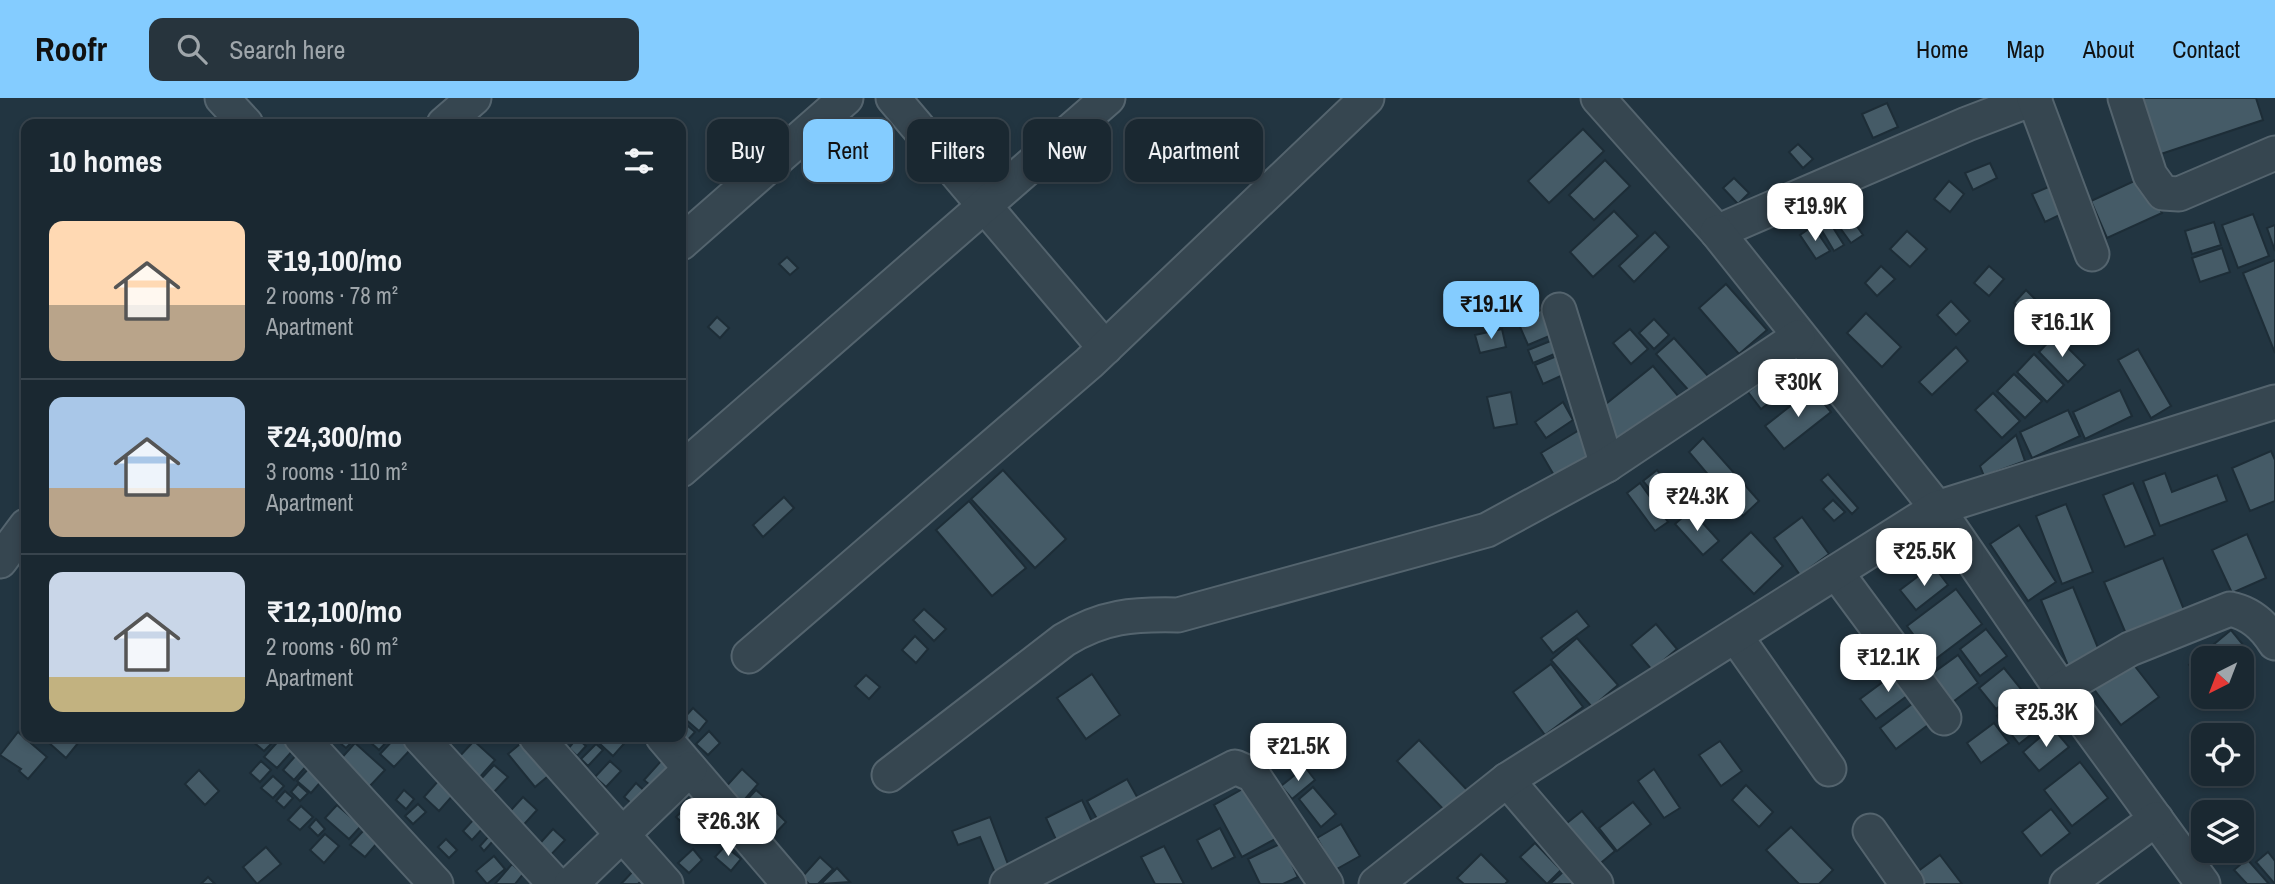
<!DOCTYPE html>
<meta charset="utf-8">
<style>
body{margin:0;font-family:"Archivo Narrow",sans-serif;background:#27343d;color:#f1f3f6;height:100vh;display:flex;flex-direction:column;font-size:26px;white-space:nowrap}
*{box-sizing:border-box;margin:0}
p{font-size:23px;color:#9fa6ab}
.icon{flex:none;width:38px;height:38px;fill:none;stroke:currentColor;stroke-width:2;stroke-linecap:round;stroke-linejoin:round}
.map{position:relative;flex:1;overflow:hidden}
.details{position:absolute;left:21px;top:21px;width:665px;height:623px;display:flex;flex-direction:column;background:#1a2831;border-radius:14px;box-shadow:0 4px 10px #0003,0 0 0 2px #38444d}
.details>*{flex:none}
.banner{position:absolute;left:707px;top:21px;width:665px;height:63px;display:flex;gap:14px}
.needle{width:46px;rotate:222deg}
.fabs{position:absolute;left:2191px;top:548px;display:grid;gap:14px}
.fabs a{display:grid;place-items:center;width:63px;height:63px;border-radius:14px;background:#1a2831;box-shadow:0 4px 10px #0003,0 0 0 2px #38444d;font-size:35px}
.price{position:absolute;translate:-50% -60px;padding:0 16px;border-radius:14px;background:#fff;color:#222;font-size:23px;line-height:46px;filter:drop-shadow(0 2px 4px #0008)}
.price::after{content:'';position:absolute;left:50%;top:42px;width:21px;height:16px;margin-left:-10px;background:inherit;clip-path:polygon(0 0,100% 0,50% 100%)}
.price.on{background:#84ccff;color:#111}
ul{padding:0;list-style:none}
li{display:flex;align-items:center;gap:21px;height:175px;padding:0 28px}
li+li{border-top:2px solid #38444d}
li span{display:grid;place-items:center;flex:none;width:196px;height:140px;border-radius:14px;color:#555}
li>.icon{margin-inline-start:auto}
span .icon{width:84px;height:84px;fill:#fffc;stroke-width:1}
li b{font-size:30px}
h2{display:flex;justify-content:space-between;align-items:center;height:84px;padding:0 28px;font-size:30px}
.pill{padding:0 24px;border-radius:14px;background:#1a2831;box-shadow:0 4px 10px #0003,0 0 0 2px #38444d;font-size:24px;line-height:63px}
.pill.on{background:#84ccff;color:#111}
header{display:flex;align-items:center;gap:42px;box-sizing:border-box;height:98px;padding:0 35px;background:#84ccff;color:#111}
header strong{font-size:33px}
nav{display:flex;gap:38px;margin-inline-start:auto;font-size:24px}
.search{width:490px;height:63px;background:#27343d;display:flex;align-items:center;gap:18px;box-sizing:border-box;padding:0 24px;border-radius:14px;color:#9fa6ab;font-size:26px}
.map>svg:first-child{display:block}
.building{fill:#455b67;stroke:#1d2d37;stroke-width:2}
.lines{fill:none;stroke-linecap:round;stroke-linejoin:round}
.minor-casing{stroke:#54646e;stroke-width:37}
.minor{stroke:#364650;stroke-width:33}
</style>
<header>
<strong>Roofr</strong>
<div class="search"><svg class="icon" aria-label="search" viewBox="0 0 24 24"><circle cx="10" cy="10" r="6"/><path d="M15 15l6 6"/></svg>Search here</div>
<nav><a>Home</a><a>Map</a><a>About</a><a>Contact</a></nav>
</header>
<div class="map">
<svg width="2275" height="786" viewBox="0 0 2275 786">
<rect width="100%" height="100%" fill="#223541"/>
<!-- building -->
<g class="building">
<path d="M2135 0H2256L2263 22 2155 58Z"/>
<path d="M1887 5 1898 29 1873 40 1862 16Z"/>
<path d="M1583 31 1604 53 1549 105 1528 83Z"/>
<path d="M1798 46 1813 61 1803 70 1789 54Z"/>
<path d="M1605 62 1630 88 1594 122 1569 97Z"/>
<path d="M1990 65 1997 80 1973 92 1965 75Z"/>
<path d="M2145 78 2162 115 2107 140 2091 103Z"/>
<path d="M1734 80 1749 95 1738 106 1723 90Z"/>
<path d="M1949 83 1964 96 1950 114 1934 101Z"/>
<path d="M2053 87 2066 114 2045 124 2032 96Z"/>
<path d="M1842 107 1863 137 1851 145 1830 116Z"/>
<path d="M1614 113 1638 138 1593 179 1570 154Z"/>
<path d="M2253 116 2269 158 2238 170 2222 127Z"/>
<path d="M1827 120 1844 147 1834 153 1818 126Z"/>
<path d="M2214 124 2221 147 2192 156 2185 133Z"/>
<path d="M2275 127V153L2267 130Z"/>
<path d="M1813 128 1830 153 1816 161 1800 137Z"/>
<path d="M1907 133 1927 151 1910 169 1890 151Z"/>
<path d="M1655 134 1669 149 1634 184 1619 168Z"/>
<path d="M2222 150 2230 174 2200 184 2192 160Z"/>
<path d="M787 159 798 170 790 177 779 166Z"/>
<path d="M2275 162V255L2243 175Z"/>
<path d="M1881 168 1895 181 1877 198 1865 185Z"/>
<path d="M1989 168 2004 181 1989 198 1974 185Z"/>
<path d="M1492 184 1507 206 1489 217 1475 195Z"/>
<path d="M1726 186 1767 232 1739 256 1699 210Z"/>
<path d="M2026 192 2042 208 2031 220 2014 205Z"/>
<path d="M1951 203 1970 223 1956 237 1937 217Z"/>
<path d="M1548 209 1559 234 1528 247 1517 222Z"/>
<path d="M1866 215 1901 249 1882 269 1847 235Z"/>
<path d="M717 219 729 230 720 240 708 229Z"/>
<path d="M1654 221 1669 237 1654 251 1639 235Z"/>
<path d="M1502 231 1506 249 1480 255 1475 237Z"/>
<path d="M1630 231 1648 251 1631 266 1613 245Z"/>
<path d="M2055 237 2085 267 2068 284 2039 254Z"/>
<path d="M1558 240 1564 252 1533 265 1528 252Z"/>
<path d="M1674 240 1709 279 1691 295 1656 256Z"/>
<path d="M1956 249 1968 263 1932 297 1919 284Z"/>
<path d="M2138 251 2171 308 2151 320 2118 262Z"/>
<path d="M1564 255 1572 273 1543 286 1535 267Z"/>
<path d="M2034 256 2064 287 2047 304 2017 274Z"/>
<path d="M1653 268 1679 299 1622 346 1596 314Z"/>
<path d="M1780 269 1794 286 1761 311 1748 294Z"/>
<path d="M2014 276 2042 303 2025 320 1997 293Z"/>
<path d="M1812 291 1831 314 1784 351 1765 328Z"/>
<path d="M2120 292 2132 318 2085 341 2073 314Z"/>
<path d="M1511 294 1517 326 1494 330 1487 299Z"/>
<path d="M1993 295 2020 323 2002 340 1975 312Z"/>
<path d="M1563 304 1573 322 1546 340 1535 324Z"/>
<path d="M2068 312 2080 338 2032 360 2020 334Z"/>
<path d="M1581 331 1595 354 1555 379 1541 355Z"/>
<path d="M2016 337 2025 363 1984 378 1980 368Z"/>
<path d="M1703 340 1759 403 1743 418 1689 354Z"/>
<path d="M2271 353 2275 362V403L2250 413 2232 370Z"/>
<path d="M1003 372 1066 441 1035 470 971 401Z"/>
<path d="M1657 372 1685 406 1671 417 1643 383Z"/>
<path d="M2165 375 2172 394 2217 377 2227 403 2160 428 2143 383Z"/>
<path d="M1828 376 1858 410 1852 416 1821 382Z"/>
<path d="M1640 385 1668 424 1655 433 1627 395Z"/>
<path d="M2133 385 2155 437 2125 449 2103 397Z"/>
<path d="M784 399 794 410 763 439 753 427Z"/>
<path d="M1833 402 1845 414 1834 423 1823 411Z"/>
<path d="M969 403 1026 470 992 498 936 432Z"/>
<path d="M2066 406 2093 474 2062 486 2036 418Z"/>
<path d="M1691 412 1719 443 1703 457 1675 426Z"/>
<path d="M1802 419 1829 456 1800 477 1774 440Z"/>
<path d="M2019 427 2056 484 2028 503 1990 446Z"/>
<path d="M1751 434 1783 468 1754 496 1721 462Z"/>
<path d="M2247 436 2266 480 2232 495 2212 452Z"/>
<path d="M2163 460 2187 519 2129 543 2104 484Z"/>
<path d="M1933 467 1948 487 1916 512 1900 492Z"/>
<path d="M2073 489 2103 562 2071 575 2041 502Z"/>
<path d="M1956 491 1982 526 1933 563 1907 528Z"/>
<path d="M924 511 946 531 934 543 913 522Z"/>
<path d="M1577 513 1589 528 1553 555 1541 540Z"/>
<path d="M1656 526 1677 551 1652 572 1631 547Z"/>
<path d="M1986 531 2007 558 1980 578 1960 551Z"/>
<path d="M2231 532 2253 559 2242 568V560H2203V584L2189 567Z"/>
<path d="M915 538 928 551 916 565 902 552Z"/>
<path d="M1577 540 1618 587 1592 609 1551 562Z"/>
<path d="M1958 557 1978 585 1950 606 1929 578Z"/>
<path d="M2130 562 2159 599 2121 627 2093 590Z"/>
<path d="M1551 566 1583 609 1545 637 1513 594Z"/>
<path d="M2004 570 2021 591 1996 611 1979 590Z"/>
<path d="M1899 572 1915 592 1876 621 1860 601Z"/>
<path d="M1092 576 1120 617 1086 641 1057 600Z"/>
<path d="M866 577 880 589 869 601 855 588Z"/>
<path d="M1920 600 1936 621 1896 651 1880 630Z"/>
<path d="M2021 600 2042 628 2019 646 1997 618Z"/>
<path d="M693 610 707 623 699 633 684 620Z"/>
<path d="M681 622 695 634 685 645 681 639Z"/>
<path d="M1994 625 2009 645 1981 665 1967 645Z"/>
<path d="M2052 629 2069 649 2039 673 2023 654Z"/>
<path d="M709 633 720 645 708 657 696 646Z"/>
<path d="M18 634 47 659 28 681 19 673 21 671 0 657Z"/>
<path d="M53 639H83L66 660 48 644Z"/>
<path d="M255 639H278L264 653 252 643Z"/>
<path d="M282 639 295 650 277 670 264 659Z"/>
<path d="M333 639H357L346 650Z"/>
<path d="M373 639H391L379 652 369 643Z"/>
<path d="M396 639 411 651 394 669 380 656Z"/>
<path d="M607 639H630L613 658 600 646Z"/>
<path d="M577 640 586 648 577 658 569 650Z"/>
<path d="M526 641 553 674 535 689 508 656Z"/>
<path d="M1419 642 1470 695 1448 716 1397 663Z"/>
<path d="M474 643 495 662 479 680 457 661Z"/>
<path d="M1720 643 1742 673 1721 688 1699 657Z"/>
<path d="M355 645 385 672 368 690 338 664Z"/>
<path d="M596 646 603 652 588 668 581 661Z"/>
<path d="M298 655 309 665 294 682 283 672Z"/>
<path d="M662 662 675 673 657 693 644 682Z"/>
<path d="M261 663 271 672 260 684 250 675Z"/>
<path d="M610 663 621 673 606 689 595 679Z"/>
<path d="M2080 664 2108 700 2072 728 2044 692Z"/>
<path d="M312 667 325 679 311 695 297 683Z"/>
<path d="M494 667 508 679 493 695 480 682Z"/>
<path d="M1305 669 1315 682 1292 701 1281 688Z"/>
<path d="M742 671 758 686 739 708 722 693Z"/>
<path d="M1654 671 1680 710 1664 720 1638 683Z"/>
<path d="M199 672 219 693 205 707 185 686Z"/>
<path d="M273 678 284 688 273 700 261 690Z"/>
<path d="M1127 681 1145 713 1105 735 1087 703Z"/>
<path d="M439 682 454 696 439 713 424 699Z"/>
<path d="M636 685 651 699 639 712 624 699Z"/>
<path d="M298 686 308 695 300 703 291 694Z"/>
<path d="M1746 687 1773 714 1759 729 1732 702Z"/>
<path d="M1248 688 1277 740 1242 759 1214 707Z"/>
<path d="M1313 689 1336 716 1321 729 1299 701Z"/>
<path d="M404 692 414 701 406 711 396 702Z"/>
<path d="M756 692 772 706 760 721 743 706Z"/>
<path d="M285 693 293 700 284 710 276 703Z"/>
<path d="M523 699 537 712 518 733 503 721Z"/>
<path d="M693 702 712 722 696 738 676 719Z"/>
<path d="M1082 702 1094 728 1058 746 1046 720Z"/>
<path d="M1633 704 1651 726 1617 753 1599 730Z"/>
<path d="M418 706 426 714 413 726 405 718Z"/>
<path d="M337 707 361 728 349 741 325 720Z"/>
<path d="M301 708 313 719 300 732 288 722Z"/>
<path d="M2051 711 2070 735 2041 758 2022 734Z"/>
<path d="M775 713 786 724 773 738 761 727Z"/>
<path d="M1582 713 1615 753 1596 769 1562 729Z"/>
<path d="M990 719 1009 769 995 775 980 739 958 747 952 733Z"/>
<path d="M316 721 325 731 318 738 309 729Z"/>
<path d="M474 721 483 730 472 742 463 733Z"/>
<path d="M1341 726 1360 758 1335 772 1317 740Z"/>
<path d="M1791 729 1833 772 1819 786H1799L1766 752Z"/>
<path d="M1220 730 1235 759 1212 771 1197 742Z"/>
<path d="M553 731 565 742 545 763 533 753Z"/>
<path d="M364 732 378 744 365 759 350 747Z"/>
<path d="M325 736 339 748 324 765 310 752Z"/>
<path d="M488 739 493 743 484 753 480 748Z"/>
<path d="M446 741 457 752 449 760 438 749Z"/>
<path d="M1282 745 1298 779 1283 786H1260L1248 761Z"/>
<path d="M1535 745 1561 772 1547 786 1520 759Z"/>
<path d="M725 748 741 761 731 773 715 759Z"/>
<path d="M1164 748 1184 786H1155L1141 759Z"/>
<path d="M266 749 281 766 257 786 243 769Z"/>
<path d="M693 751 702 762 689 775 678 765Z"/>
<path d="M2268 754 2275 763V786L2256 764Z"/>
<path d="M1481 756 1508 783 1505 786H1464L1457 780Z"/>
<path d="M1940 757 1962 786H1920L1913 777Z"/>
<path d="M494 758 505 771 487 786 476 773Z"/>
<path d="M820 759 833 771 818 786H809L802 779Z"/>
<path d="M2247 761 2269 786H2247L2234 772Z"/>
<path d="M512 766 523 776 515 786H495Z"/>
<path d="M636 770 645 779 638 786H621Z"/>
<path d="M837 770 850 784 821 786Z"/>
<path d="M1564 773 1578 786H1550Z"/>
<path d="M208 779 215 786H201Z"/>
</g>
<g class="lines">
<defs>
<g id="minor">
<path d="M222 0 246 26"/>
<path d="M893 0 1105 250"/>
<path d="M1598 0 1717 134 1967 26 2035 0"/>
<path d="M2125 0 2150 77 2163 95 2179 96 2275 55"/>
<path d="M2034 1 2092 156"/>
<path d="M444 26 474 0"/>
<path d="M1717 134 1937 410 2061 591 2203 786"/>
<path d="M681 145 846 0"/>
<path d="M1559 212 1607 367"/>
<path d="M681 372 1108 0"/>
<path d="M0 463 26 428"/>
<path d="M1836 474 1944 620"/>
<path d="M1736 539 1829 671"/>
<path d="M749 558 1089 265 1367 0"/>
<path d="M2061 591 2130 551 2230 511C2250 515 2264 527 2275 545"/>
<path d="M301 639 436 786"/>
<path d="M420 639 555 786"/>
<path d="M536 639 666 786"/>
<path d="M663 639 789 786"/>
<path d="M889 677 1064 542C1103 518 1133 516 1178 517L1487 432 1607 367 1798 239"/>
<path d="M1507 682 1596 786"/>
<path d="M1870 733 1907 786"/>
<path d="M571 786 690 671"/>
<path d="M1007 786 1235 669 1253 677 1326 786"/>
<path d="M1376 786 1507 682 1937 410 2275 304"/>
<path d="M2067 786 2156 721"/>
</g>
</defs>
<!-- minor casing -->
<use href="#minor" class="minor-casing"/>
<!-- minor -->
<use href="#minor" class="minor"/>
</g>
</svg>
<div class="fabs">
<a><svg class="needle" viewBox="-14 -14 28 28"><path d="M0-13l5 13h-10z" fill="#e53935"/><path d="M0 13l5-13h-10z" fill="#9fa6ab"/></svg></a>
<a><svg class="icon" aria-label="locate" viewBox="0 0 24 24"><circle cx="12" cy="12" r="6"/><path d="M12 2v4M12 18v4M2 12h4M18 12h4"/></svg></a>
<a><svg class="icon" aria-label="layers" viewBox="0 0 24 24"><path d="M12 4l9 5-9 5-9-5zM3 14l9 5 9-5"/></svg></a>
</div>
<b class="price" style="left:1815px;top:145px">₹19.9K</b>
<b class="price on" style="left:1491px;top:243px">₹19.1K</b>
<b class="price" style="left:2062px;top:261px">₹16.1K</b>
<b class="price" style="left:1798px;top:321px">₹30K</b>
<b class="price" style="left:1697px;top:435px">₹24.3K</b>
<b class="price" style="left:1924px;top:490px">₹25.5K</b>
<b class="price" style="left:1888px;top:596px">₹12.1K</b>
<b class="price" style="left:2046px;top:651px">₹25.3K</b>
<b class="price" style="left:1298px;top:685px">₹21.5K</b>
<b class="price" style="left:728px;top:760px">₹26.3K</b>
<div class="banner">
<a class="pill">Buy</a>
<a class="pill on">Rent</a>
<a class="pill">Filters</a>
<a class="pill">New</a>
<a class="pill">Apartment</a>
</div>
<section class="details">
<h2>10 homes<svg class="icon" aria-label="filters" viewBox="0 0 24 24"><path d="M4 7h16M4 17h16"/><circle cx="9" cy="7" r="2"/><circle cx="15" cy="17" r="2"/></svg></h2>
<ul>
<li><span style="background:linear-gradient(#ffd9b3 60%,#b9a48a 0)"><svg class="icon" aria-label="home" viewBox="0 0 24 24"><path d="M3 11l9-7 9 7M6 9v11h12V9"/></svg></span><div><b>₹19,100/mo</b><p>2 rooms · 78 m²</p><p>Apartment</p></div></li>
<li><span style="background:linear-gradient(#a9c7e8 65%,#b9a48a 0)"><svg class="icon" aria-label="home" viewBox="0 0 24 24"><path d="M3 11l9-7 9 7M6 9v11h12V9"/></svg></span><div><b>₹24,300/mo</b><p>3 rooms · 110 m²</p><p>Apartment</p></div></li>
<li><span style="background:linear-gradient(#c9d6e8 75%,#c2b280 0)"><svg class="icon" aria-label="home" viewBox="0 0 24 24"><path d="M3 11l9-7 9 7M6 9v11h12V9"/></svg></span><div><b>₹12,100/mo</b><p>2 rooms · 60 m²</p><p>Apartment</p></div></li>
</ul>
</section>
</div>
